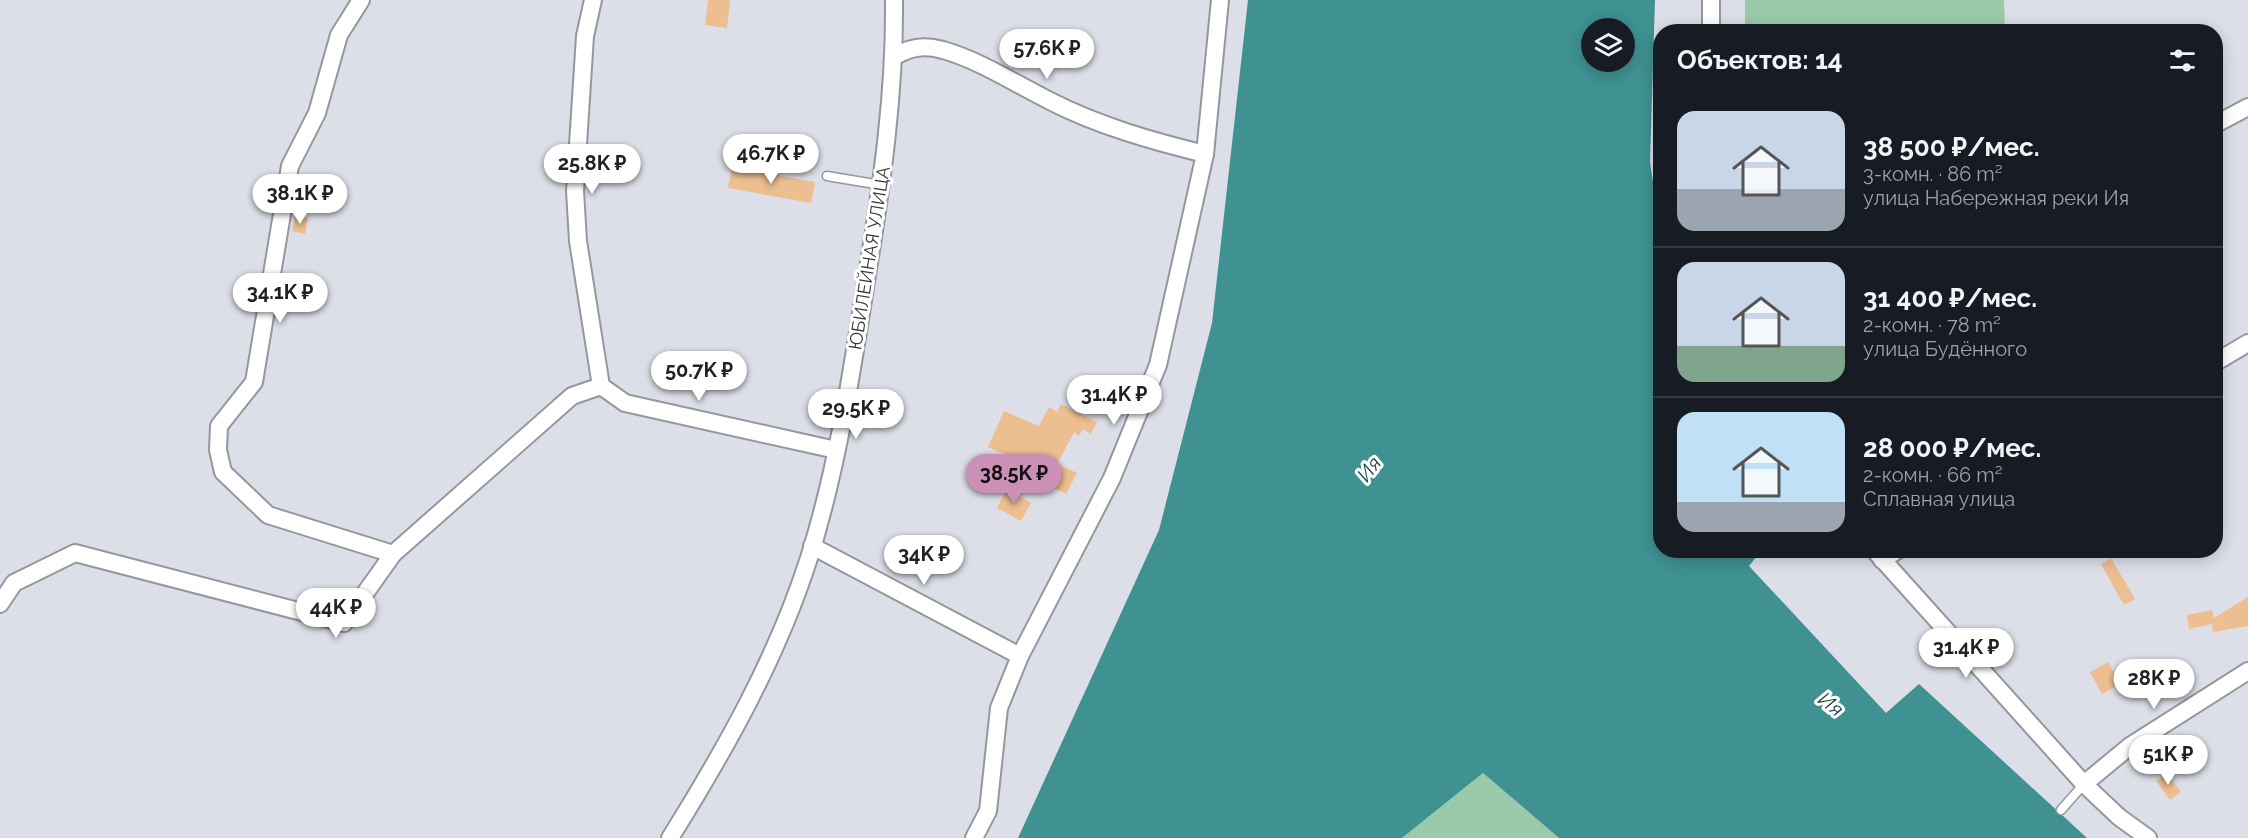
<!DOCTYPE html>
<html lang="ru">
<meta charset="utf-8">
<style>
body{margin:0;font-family:Raleway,sans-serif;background:#20242c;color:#f1f3f6;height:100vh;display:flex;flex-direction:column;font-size:22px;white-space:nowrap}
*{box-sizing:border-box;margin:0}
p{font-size:20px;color:#9ea1a6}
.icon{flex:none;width:33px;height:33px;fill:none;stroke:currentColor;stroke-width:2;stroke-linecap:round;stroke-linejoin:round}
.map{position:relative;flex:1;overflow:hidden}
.details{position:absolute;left:1653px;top:24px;width:570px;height:534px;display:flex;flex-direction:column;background:#171b24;border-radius:24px;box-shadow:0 3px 15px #0003}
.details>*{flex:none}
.fabs{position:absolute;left:1581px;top:18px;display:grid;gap:12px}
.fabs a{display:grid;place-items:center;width:54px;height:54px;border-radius:50%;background:#171b24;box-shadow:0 3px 15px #0003;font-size:30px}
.price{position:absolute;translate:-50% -51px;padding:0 14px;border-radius:21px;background:#fff;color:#222;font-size:20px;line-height:39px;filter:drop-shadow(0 2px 3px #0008)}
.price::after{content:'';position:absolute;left:50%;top:36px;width:18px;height:14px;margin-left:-9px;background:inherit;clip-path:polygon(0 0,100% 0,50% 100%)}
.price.selected{background:#cc90b6;color:#111}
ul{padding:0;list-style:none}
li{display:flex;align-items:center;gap:18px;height:150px;padding:0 24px}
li+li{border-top:2px solid #363941}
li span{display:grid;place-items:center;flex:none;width:168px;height:120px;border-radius:18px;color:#555}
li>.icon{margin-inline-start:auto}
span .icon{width:72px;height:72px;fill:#fffc;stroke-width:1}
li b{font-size:26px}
h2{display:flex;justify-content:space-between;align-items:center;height:72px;padding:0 24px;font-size:26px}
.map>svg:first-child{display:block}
.green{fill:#9acaaa}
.water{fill:#3f9192;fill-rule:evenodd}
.building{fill:#ecbe90}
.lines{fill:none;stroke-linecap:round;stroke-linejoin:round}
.service-casing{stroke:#95979f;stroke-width:11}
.minor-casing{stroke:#95979f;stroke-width:20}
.service{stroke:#fff;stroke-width:8}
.minor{stroke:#fff;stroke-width:16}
.labels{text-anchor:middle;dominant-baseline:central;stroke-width:6;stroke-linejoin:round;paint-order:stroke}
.street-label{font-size:18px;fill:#36363a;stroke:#fff}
.water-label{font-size:20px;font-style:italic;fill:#173e3f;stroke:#fff}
</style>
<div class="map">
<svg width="2248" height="838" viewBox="0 0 2248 838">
<rect width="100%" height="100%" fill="#dddfe8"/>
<!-- green -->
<g class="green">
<path d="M1745 0H2004L2005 31H1745Z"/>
<path d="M1483 773 1559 838H1402Z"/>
</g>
<!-- water -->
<path class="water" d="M1248 0H1655L1650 162 1660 230V550L1761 551 1749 566 1886 713 1919 684 2087 838H1559L1483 773 1402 838H1018L1159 530 1212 323ZM1592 28H1624V62H1592Z"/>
<!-- building -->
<g class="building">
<path d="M708 0H730L727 28 705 25Z"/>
<path d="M732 167 815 182 811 203 728 188Z"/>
<path d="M295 215 308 218 305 234 292 231Z"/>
<path d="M1061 404 1097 422 1091 434 1083 429 1079 436 1074 432 1057 464 1077 473 1066 494 1036 479 1041 470 988 447 1004 411 1039 426 1049 407 1057 412Z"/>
<path d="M1007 489 1031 503 1021 521 997 508Z"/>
<path d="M2111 558 2135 599 2124 605 2101 564Z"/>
<path d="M2248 597V626L2213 632 2212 624 2189 629 2187 615 2212 610 2214 618Z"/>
<path d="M2108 662 2120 684 2102 694 2090 672Z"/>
<path d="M2167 773 2181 792 2170 800 2156 781Z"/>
</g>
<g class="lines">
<defs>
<g id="service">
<path d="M827 176 881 185"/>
<path d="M2061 810 2084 784"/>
</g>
<g id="minor">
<path d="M361 0 339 35 317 113 290 166 254 382 219 426 218 450 223 472 268 515 393 554"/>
<path d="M593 0 585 36 575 191 578 241 601 386"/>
<path d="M1711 32V0"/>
<path d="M895 56C911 47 924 45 943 50 981 61 1014 83 1050 101 1099 126 1152 141 1205 154"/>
<path d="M2216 124 2248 107"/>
<path d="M2216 362 2248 343"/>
<path d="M812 546 1020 656"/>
<path d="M1874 550 2084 784 2119 817 2148 838"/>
<path d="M1882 560 1898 550"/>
<path d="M0 604 14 583 75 553 344 623 393 554 572 396 601 386 625 403 836 450"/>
<path d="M2084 784 2130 746 2248 671"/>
<path d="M670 838C725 750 777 658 809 558 838 466 852 370 867 275 882 183 895 93 894 0"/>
<path d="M974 838 988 811 999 708 1020 656 1112 478 1158 365 1205 154 1220 0"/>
</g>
</defs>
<!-- service casing -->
<use href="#service" class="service-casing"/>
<!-- minor casing -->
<use href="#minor" class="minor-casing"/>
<!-- service -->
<use href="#service" class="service"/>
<!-- minor -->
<use href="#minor" class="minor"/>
</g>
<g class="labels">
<!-- street labels -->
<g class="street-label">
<text transform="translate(869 258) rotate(-81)">ЮБИЛЕЙНАЯ УЛИЦА</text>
</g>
<!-- water labels -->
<g class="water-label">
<text transform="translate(1369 469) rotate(-53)">Ия</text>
<text transform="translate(1831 704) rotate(38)">Ия</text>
</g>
</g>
</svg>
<div class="fabs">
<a><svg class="icon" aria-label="layers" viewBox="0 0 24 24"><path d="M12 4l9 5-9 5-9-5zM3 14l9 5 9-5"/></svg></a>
</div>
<b class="price" style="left:1047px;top:80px">57.6K ₽</b>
<b class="price" style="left:771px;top:185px">46.7K ₽</b>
<b class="price" style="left:592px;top:195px">25.8K ₽</b>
<b class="price" style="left:300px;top:225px">38.1K ₽</b>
<b class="price" style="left:280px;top:324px">34.1K ₽</b>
<b class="price" style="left:699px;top:402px">50.7K ₽</b>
<b class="price" style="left:1114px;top:426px">31.4K ₽</b>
<b class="price" style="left:856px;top:440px">29.5K ₽</b>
<b class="price selected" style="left:1014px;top:505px">38.5K ₽</b>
<b class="price" style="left:924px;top:586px">34K ₽</b>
<b class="price" style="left:336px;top:639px">44K ₽</b>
<b class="price" style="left:1966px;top:679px">31.4K ₽</b>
<b class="price" style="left:2154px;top:710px">28K ₽</b>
<b class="price" style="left:2168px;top:786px">51K ₽</b>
<section class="details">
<h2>Объектов: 14<svg class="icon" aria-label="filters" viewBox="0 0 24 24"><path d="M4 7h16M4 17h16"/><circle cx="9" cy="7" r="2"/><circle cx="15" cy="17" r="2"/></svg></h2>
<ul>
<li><span style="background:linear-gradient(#c9d6e8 65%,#9aa5b1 0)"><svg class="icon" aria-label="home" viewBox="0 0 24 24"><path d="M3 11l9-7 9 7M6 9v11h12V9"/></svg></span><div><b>38 500 ₽/мес.</b><p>3-комн. · 86 m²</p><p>улица Набережная реки Ия</p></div></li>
<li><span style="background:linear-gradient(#c9d6e8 70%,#7fa58c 0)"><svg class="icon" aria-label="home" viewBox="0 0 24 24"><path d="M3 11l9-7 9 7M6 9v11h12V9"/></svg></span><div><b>31 400 ₽/мес.</b><p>2-комн. · 78 m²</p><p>улица Будённого</p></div></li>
<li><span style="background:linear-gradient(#bfe0f5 75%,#9aa5b1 0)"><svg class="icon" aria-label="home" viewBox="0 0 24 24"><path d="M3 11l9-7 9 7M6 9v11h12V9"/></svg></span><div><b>28 000 ₽/мес.</b><p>2-комн. · 66 m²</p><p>Сплавная улица</p></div></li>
</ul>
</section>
</div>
